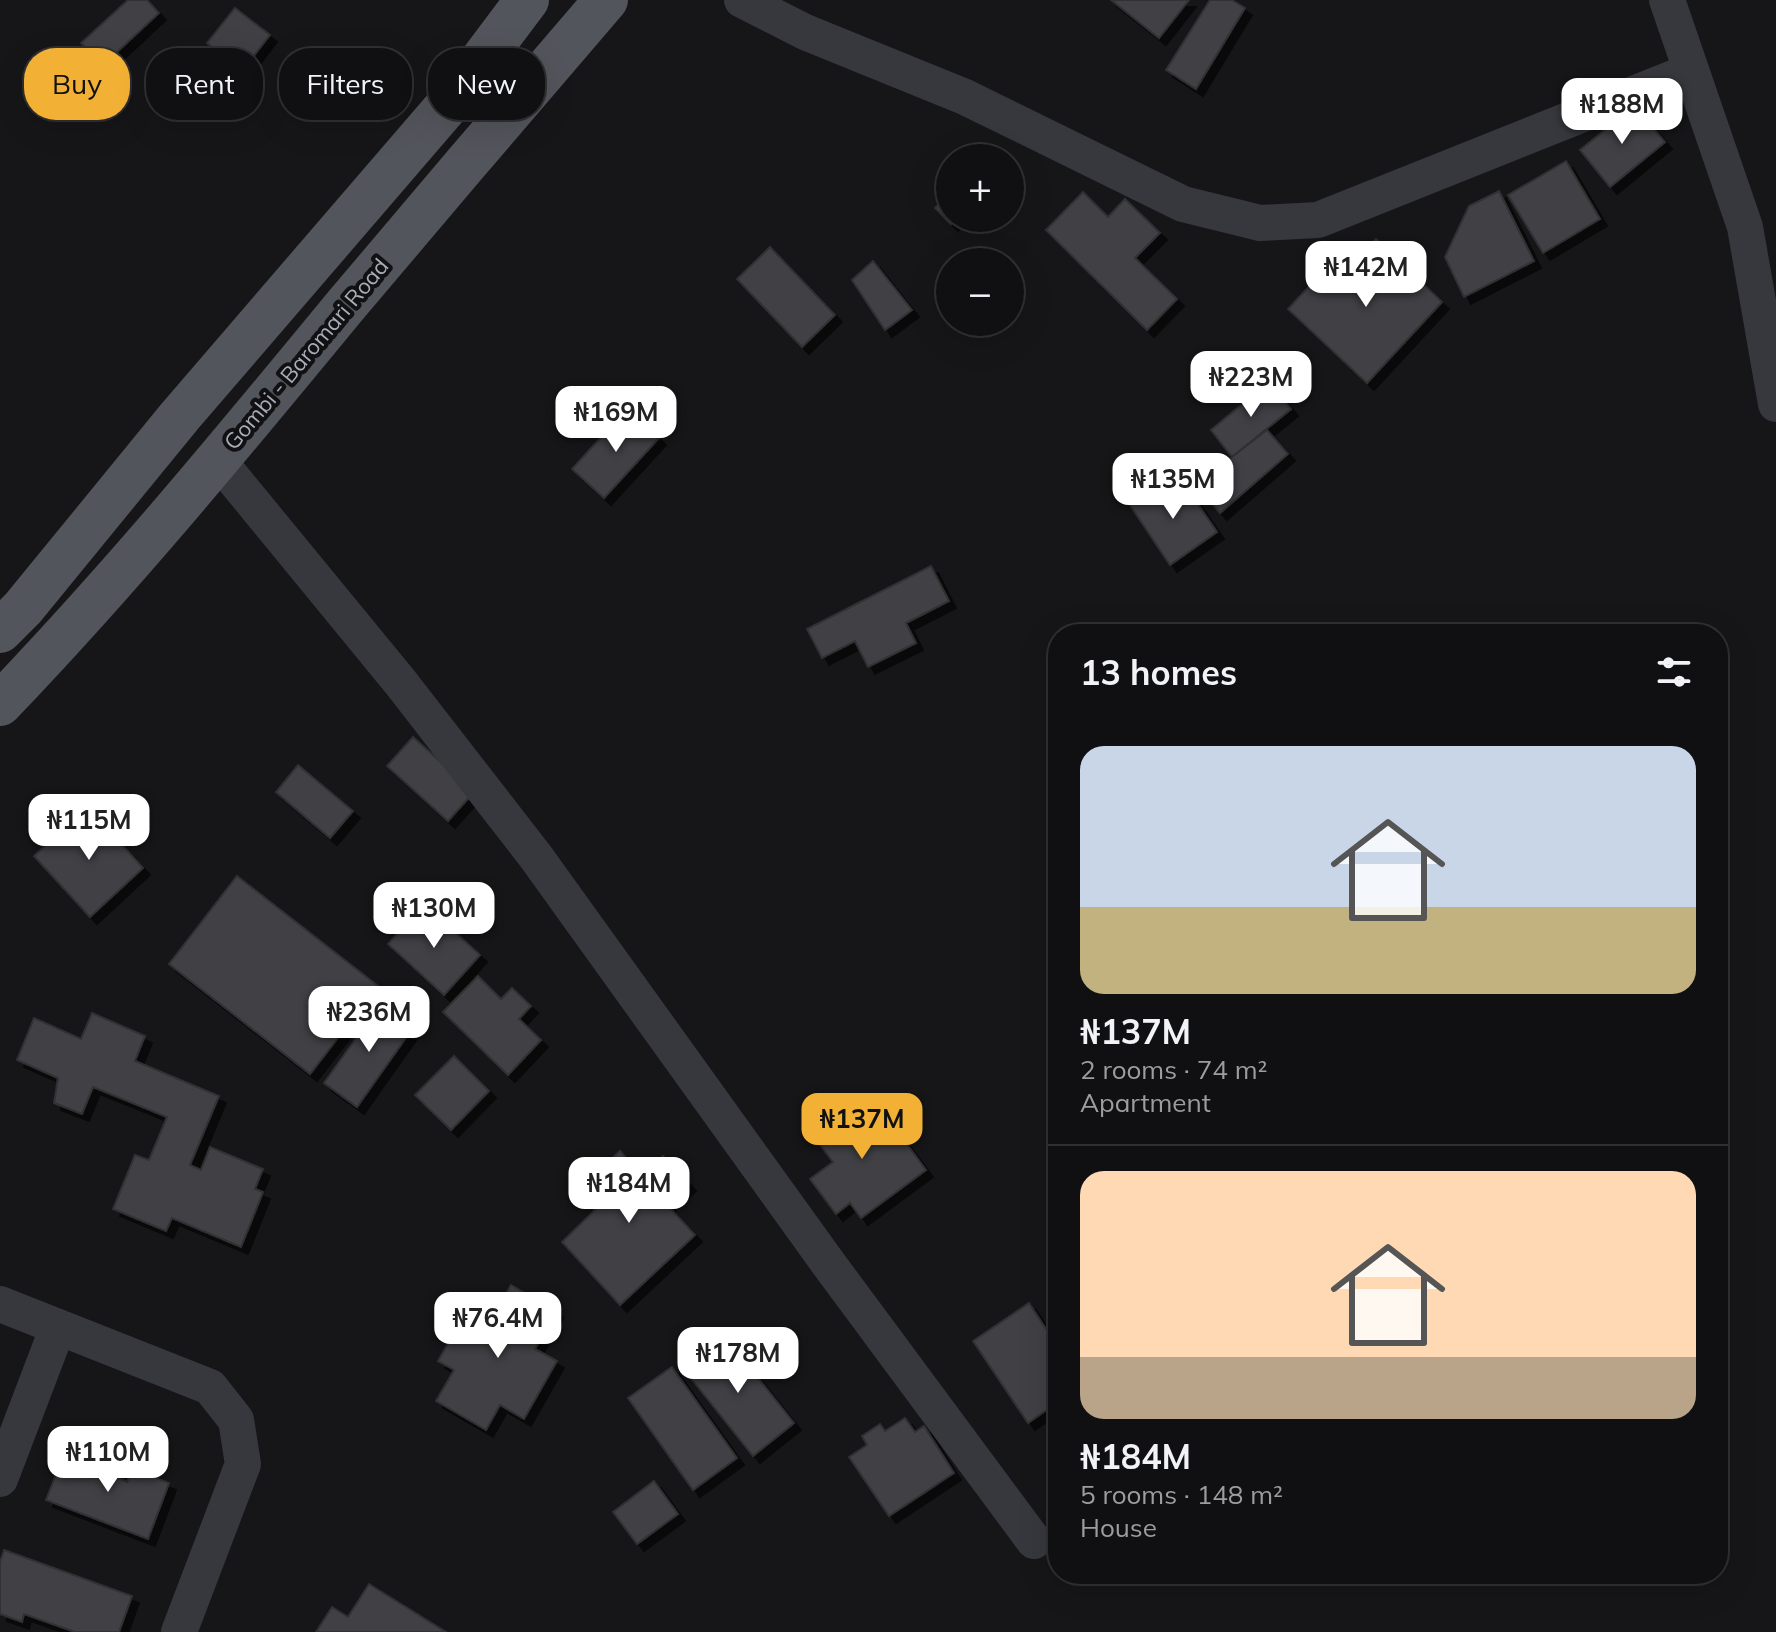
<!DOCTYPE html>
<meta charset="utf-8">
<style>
body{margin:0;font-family:Mulish,sans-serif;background:#19191b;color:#f1f3f6;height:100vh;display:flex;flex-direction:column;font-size:30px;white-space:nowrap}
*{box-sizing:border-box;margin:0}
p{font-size:26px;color:#9c9d9f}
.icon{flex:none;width:44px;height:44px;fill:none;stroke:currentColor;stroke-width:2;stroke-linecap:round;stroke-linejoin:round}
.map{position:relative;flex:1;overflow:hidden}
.details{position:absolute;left:1048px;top:624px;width:680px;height:960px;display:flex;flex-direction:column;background:#101012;border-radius:32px;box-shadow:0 8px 32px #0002,0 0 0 2px #303032}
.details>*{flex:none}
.top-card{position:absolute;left:24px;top:48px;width:760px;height:72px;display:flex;gap:16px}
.controls{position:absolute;left:936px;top:144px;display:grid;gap:16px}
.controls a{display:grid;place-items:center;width:88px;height:88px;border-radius:50%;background:#101012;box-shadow:0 8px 32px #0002,0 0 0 2px #303032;font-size:40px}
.price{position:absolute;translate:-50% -68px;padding:0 18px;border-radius:16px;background:#fff;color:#222;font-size:26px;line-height:52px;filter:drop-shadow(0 2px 4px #0008)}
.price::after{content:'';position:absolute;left:50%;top:48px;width:24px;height:18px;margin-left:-12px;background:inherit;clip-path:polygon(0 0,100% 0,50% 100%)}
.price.active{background:#f2b134;color:#111}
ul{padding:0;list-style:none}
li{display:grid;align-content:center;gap:16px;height:424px;padding:0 32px}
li+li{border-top:2px solid #303032}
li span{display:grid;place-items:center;height:248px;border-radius:24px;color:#555}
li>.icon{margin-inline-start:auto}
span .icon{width:144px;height:144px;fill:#fffc;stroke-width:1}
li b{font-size:34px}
h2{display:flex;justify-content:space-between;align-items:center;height:96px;padding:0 32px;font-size:34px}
.chip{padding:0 28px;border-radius:32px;background:#101012;box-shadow:0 8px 32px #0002,0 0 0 2px #303032;font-size:28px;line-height:72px}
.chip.active{background:#f2b134;color:#111}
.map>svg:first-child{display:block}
.building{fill:#404145;stroke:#303034;stroke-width:2;filter:url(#shadow)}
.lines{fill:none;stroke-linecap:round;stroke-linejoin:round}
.minor{stroke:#37383d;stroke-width:36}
.primary{stroke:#53555c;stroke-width:44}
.labels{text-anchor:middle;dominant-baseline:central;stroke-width:8;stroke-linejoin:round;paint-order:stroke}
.street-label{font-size:22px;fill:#a8adb8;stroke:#111113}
</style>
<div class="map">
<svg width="1776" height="1632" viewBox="0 0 1776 1632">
<defs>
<filter id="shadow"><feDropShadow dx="7" dy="7" stdDeviation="0" flood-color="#0009"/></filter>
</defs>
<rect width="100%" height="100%" fill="#161618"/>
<!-- building -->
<g class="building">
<path d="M128 0H147L159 13 103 65 81 43Z"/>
<path d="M1111 0H1189L1159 38Z"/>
<path d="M1210 0H1232L1245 8 1196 89 1166 70Z"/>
<path d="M235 8 270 35 242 71 207 43Z"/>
<path d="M1635 106 1665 142 1610 187 1580 150Z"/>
<path d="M1566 161 1600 219 1543 253 1508 195Z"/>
<path d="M1499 191 1534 261 1464 297 1445 257 1469 206Z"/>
<path d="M950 192V218H957L951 224 935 208Z"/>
<path d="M1083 192 1108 217 1125 199 1160 233 1135 258 1177 299 1147 330 1046 230Z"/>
<path d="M1376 239 1442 302 1367 383 1288 309 1329 265 1341 276Z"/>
<path d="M770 247 835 315 802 347 737 279Z"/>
<path d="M873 261 912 310 885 330 852 280Z"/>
<path d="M1269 382 1291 409 1232 457 1211 430Z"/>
<path d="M627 409 659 438 604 498 572 469Z"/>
<path d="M1267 430 1288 454 1220 513 1199 489 1232 457Z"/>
<path d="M1182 481 1217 532 1170 565 1126 499 1144 486 1154 501Z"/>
<path d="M931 566 949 601 906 623 916 643 868 667 855 641 822 658 807 629Z"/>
<path d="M413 737 474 792 448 821 387 766Z"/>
<path d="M298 765 353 811 330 838 276 792Z"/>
<path d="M88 807 143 868 90 917 34 856Z"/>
<path d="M237 876 378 986 310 1074 169 964Z"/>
<path d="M424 904 480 955 444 995 388 944Z"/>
<path d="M478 976 501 999 512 988 531 1006 519 1019 541 1040 508 1075 443 1012Z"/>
<path d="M382 1002 415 1025 357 1107 324 1083Z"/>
<path d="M92 1013 145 1036 135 1061 219 1096 190 1165 201 1170 210 1147 263 1169 255 1189 263 1192 241 1247 172 1218 166 1231 113 1209 135 1155 149 1160 167 1117 93 1087 82 1114 54 1103 58 1078 17 1060 34 1018 81 1039Z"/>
<path d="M454 1056 489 1091 451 1130 415 1095Z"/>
<path d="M878 1105 926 1170 861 1218 850 1203 836 1214 810 1179 833 1162 805 1125 830 1106 847 1128Z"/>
<path d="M620 1151 642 1176 663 1156 689 1184 667 1205 695 1235 620 1305 562 1242 595 1210 577 1191Z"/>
<path d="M511 1285 556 1311 535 1349 557 1361 524 1419 500 1405 486 1430 436 1401 454 1370 438 1361 466 1312 488 1325Z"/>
<path d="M1029 1303 1058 1347V1402L1028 1423 973 1341Z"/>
<path d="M723 1334 794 1423 753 1456 682 1367Z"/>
<path d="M672 1367 737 1458 693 1490 628 1398Z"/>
<path d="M905 1418 915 1432 924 1426 954 1473 889 1516 849 1457 867 1445 862 1436 880 1424 885 1431Z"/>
<path d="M67 1447 100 1459 96 1469 127 1482 133 1469 169 1483 148 1539 46 1500Z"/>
<path d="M654 1481 678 1514 637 1544 613 1512Z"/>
<path d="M4 1550 132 1596 119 1632H75L24 1614 22 1622 0 1614V1562Z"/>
<path d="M369 1584 446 1632H316L332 1607 348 1617Z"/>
</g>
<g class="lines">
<!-- minor -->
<g class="minor">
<path d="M742 0 805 32 965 97 1183 204 1260 223 1318 220 1691 71"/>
<path d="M1667 0 1745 227 1776 404"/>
<path d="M218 460 401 683 536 857 828 1263 1034 1541"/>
<path d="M0 1304 210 1387 236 1420 243 1464 179 1632"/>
<path d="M0 1479 58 1327"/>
</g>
<!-- primary -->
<g class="primary">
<path d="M0 631 23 608 180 416 452 100 527 0"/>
<path d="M0 704C122 577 234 441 346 305 432 203 519 101 606 0"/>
</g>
</g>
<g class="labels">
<!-- street labels -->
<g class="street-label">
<text transform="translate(306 354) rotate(-50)">Gombi - Baromari Road</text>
</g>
</g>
</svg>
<div class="controls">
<a>+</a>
<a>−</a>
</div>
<b class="price" style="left:1622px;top:146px">₦188M</b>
<b class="price" style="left:1366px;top:309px">₦142M</b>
<b class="price" style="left:1251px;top:419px">₦223M</b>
<b class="price" style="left:616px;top:454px">₦169M</b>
<b class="price" style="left:1173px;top:521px">₦135M</b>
<b class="price" style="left:89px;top:862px">₦115M</b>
<b class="price" style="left:434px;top:950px">₦130M</b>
<b class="price" style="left:369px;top:1054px">₦236M</b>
<b class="price active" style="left:862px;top:1161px">₦137M</b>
<b class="price" style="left:629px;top:1225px">₦184M</b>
<b class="price" style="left:498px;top:1360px">₦76.4M</b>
<b class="price" style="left:738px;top:1395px">₦178M</b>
<b class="price" style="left:108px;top:1494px">₦110M</b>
<div class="top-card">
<a class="chip active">Buy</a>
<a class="chip">Rent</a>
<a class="chip">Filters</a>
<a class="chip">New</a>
</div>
<section class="details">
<h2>13 homes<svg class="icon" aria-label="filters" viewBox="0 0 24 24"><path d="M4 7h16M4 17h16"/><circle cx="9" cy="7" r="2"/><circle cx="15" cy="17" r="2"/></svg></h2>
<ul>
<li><span style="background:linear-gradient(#c9d6e8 65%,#c2b280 0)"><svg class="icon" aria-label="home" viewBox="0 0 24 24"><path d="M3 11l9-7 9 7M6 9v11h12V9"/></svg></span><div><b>₦137M</b><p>2 rooms · 74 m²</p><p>Apartment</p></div></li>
<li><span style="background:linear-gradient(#ffd9b3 75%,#b9a48a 0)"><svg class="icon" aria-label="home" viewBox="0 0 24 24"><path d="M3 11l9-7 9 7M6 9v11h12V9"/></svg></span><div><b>₦184M</b><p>5 rooms · 148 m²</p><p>House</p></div></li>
</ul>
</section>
</div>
